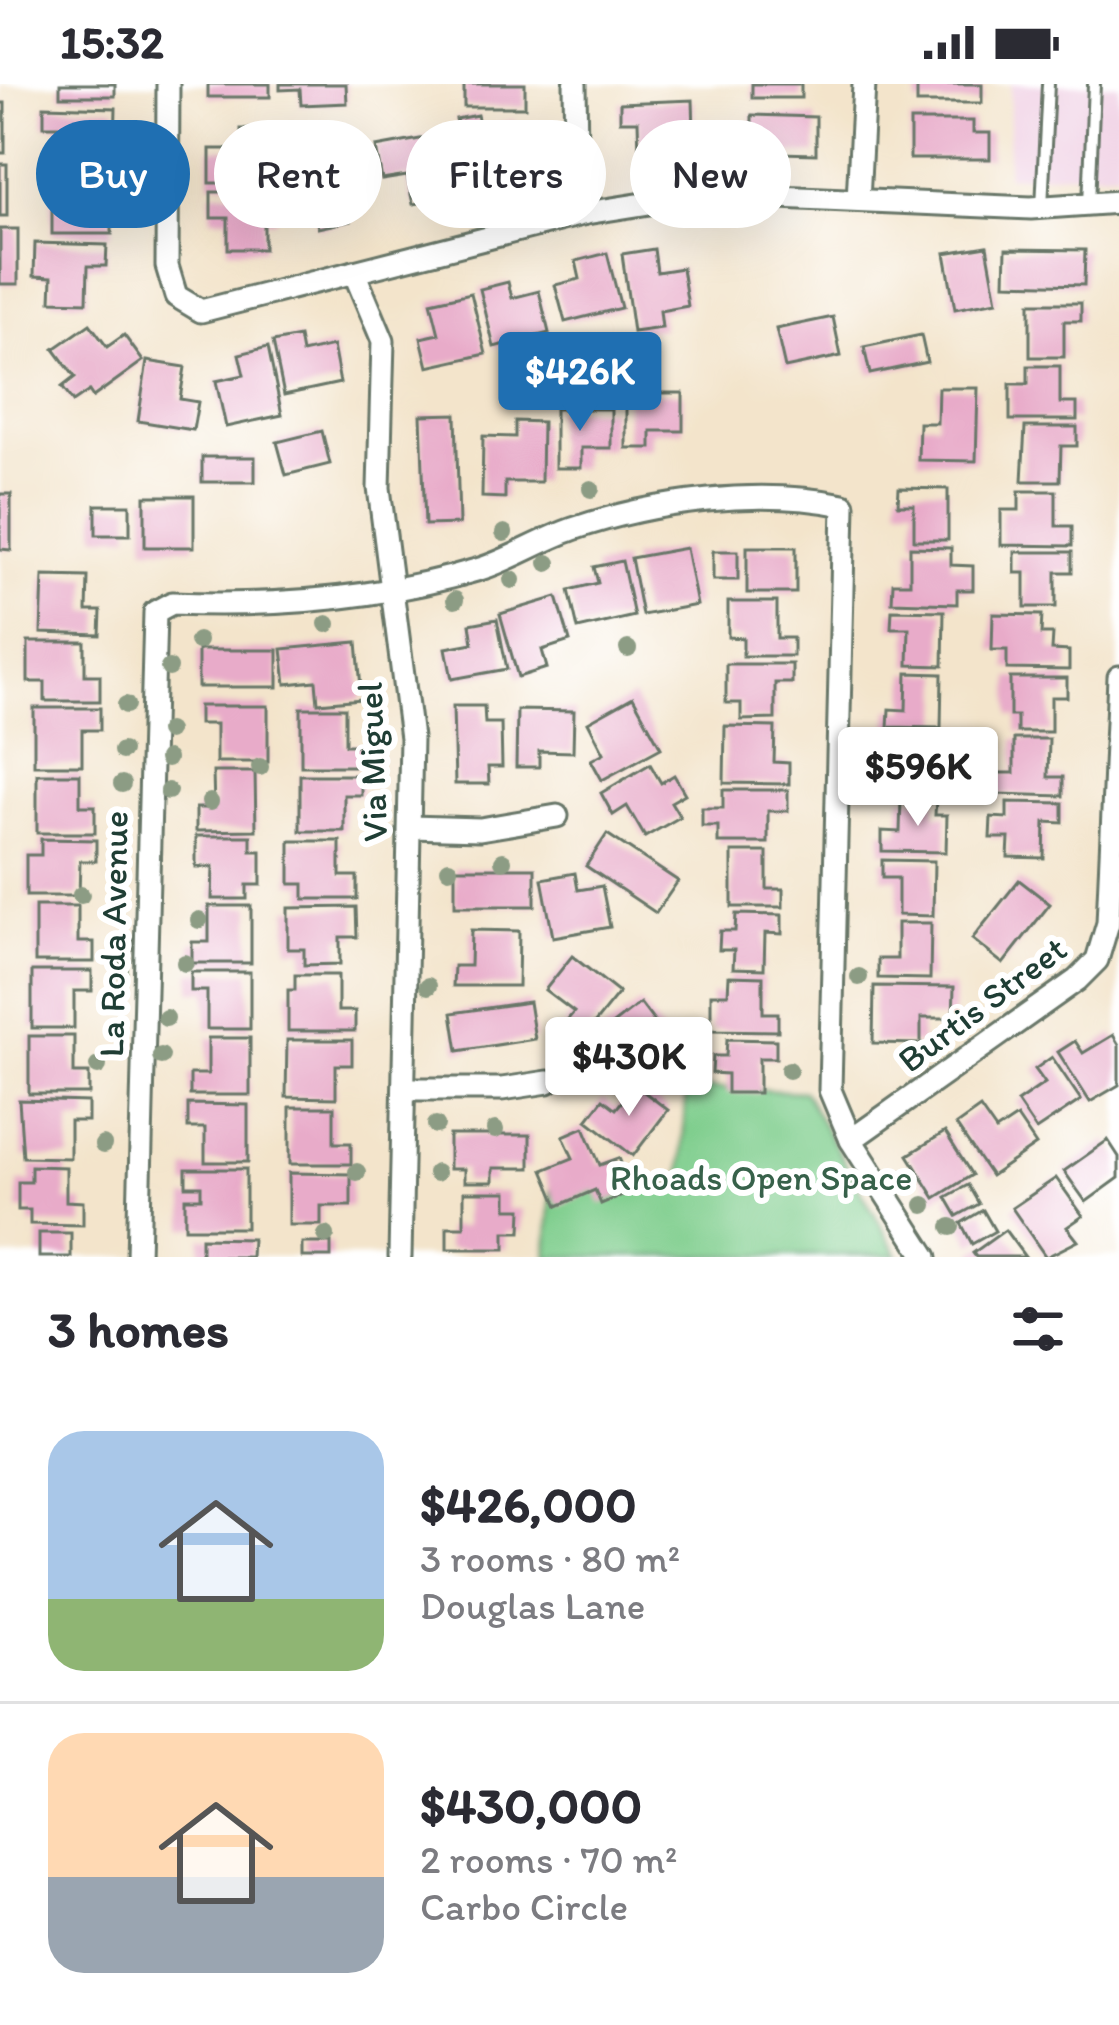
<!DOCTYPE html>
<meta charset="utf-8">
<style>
body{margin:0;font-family:Itim,sans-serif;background:#f2f2f3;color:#2b2b33;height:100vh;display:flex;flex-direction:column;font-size:45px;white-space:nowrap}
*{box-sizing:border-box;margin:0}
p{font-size:39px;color:#7c7c81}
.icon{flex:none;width:66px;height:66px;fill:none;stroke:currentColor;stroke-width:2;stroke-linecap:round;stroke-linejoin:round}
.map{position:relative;height:1173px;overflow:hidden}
.side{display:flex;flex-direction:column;background:#fff;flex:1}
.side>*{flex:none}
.guide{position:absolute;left:36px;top:36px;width:1047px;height:108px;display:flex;gap:24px}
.price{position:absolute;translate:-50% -102px;padding:0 27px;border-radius:12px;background:#fff;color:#222;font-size:39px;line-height:78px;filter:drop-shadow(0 3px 6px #0008)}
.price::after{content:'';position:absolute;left:50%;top:72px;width:36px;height:27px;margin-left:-18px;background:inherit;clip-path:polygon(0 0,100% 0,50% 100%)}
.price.on{background:#1f6fb2;color:#fff}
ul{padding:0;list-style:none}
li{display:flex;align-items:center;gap:36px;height:300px;padding:0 48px}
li+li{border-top:3px solid #e1e1e2}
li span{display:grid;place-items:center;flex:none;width:336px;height:240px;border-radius:36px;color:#555}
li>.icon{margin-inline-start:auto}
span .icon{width:144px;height:144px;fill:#fffc;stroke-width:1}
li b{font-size:51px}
h2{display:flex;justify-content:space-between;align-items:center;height:144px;padding:0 48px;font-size:51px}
.tag{padding:0 42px;border-radius:54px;background:#fff;box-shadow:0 12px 48px #0002;font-size:42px;line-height:108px}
.tag.on{background:#1f6fb2;color:#fff}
.status{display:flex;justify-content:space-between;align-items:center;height:84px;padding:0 60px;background:#fff;direction:ltr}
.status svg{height:33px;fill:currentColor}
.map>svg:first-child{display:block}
.built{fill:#f0d0e4}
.green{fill:#7ecd8c;stroke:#4e8560;stroke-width:3}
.building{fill:#e8abc9}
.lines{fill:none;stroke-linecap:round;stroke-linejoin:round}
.lane-casing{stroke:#697769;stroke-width:16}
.street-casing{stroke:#697769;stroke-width:27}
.lane{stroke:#fff;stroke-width:10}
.street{stroke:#fff;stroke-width:21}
.tree{fill:#8c9c84}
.labels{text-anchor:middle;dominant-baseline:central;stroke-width:12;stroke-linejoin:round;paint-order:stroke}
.street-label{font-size:36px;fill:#1f3d34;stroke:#fff}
.park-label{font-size:36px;fill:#37614a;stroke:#fff}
</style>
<div class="status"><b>15:32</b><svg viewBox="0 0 49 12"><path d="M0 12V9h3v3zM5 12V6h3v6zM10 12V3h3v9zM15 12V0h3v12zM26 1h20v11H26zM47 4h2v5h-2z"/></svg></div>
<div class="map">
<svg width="1119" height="1173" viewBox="0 0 1119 1173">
<rect width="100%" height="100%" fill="#fff"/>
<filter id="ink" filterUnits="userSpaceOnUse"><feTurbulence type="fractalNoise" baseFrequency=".00833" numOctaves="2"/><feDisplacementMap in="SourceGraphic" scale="24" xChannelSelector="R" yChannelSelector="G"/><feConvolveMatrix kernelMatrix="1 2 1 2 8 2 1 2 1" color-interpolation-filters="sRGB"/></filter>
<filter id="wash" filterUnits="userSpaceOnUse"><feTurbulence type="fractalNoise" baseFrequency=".004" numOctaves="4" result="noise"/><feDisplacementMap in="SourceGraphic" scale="48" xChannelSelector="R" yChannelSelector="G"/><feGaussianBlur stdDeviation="2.7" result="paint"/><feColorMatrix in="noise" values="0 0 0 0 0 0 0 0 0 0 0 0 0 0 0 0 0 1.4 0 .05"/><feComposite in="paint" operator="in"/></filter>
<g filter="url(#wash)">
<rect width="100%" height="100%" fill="#f3e4cb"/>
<!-- built -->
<path class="built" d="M1011 0H1119V87L1007 92Z"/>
<!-- green -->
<path class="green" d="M686 1003 804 1008 898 1171 547 1173 551 1106 681 1101Z"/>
<g id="blocks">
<!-- building -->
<g class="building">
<rect x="60" y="0" width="55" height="12"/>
<rect x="208" y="0" width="62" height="13"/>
<path d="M280 0H346L347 19 301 21 300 5 280 6Z"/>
<rect x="464" y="0" width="61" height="23"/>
<rect x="752" y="0" width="49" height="14"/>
<rect x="917" y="0" width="65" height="19"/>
<path d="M693 16 694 49H680V68L639 70 638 37H620V19Z"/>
<rect x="0" y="19" width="5" height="50"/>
<path d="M44 22 116 24 115 62 83 61V80L57 79 58 42H44Z"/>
<path d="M477 31 480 43 514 36 520 67 491 73 493 88 468 93 456 35Z"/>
<path d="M752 31 816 33V70L735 68V43H752Z"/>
<path d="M910 37H973V49H990V75H910Z"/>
<path d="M241 45H273V99H210V65H241Z"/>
<path d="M431 53 443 115 413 120 407 92 382 96 376 63Z"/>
<path d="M362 77 369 113 345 118 350 137 318 144 306 89Z"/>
<rect x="0" y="80" width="7" height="52"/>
<path d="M52 92H95V127H112V150H52Z"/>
<path d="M211 108H276V137H264V165H228V134H211Z"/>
<rect x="0" y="145" width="18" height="55"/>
<path d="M35 159 107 161 106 182H88L87 218 51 217 52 193 34 192Z"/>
<path d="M987 162 997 217 955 225 945 169Z"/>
<path d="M654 165 657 188 682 184 688 222 660 227 662 244 633 248 622 170Z"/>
<path d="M1006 165 1085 166 1084 201 1005 199Z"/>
<path d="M607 169 621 224 565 238 555 201 580 195 576 177Z"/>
<path d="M508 198 512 214 539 207 549 249 494 263 480 205Z"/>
<path d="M471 209 486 270 428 283 421 254 439 250 431 218Z"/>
<path d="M1030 219H1081V237H1064V273H1030Z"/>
<path d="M833 233 841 272 785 284 776 245Z"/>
<path d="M90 240 107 263 124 251 143 277 93 313 89 307 73 318 62 303 75 293 54 265Z"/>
<path d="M921 251 927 278 870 290 864 263Z"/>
<path d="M299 253 302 269 333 262 340 299 284 311 273 258Z"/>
<path d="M268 263 282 331 226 343 216 297 244 291 239 270Z"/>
<path d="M147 277 185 283 180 315 198 318 193 346 138 337Z"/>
<path d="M1028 282H1060V319H1077V336H1010V300H1028Z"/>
<path d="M938 304H978L976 377 918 376 919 339H937Z"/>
<path d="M626 309H683V347H651V364H626Z"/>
<path d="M555 325H611V364H581V384H555Z"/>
<path d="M456 330 459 440 425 441 421 331Z"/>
<path d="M515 337 542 338 541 398H505V414L482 413 483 352 515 353Z"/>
<path d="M1025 343H1077V362H1061L1060 397H1022Z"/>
<path d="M322 347 330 380 286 391 277 358Z"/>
<rect x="202" y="373" width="53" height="25"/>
<path d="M899 404 948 405V456H914V421H898Z"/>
<path d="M1019 407H1056V442H1072V462L1001 461V426H1019Z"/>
<path d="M0 410H11V466L0 465Z"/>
<rect x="145" y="412" width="49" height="51"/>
<rect x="96" y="421" width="34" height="30"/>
<rect x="747" y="463" width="49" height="46"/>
<path d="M910 463 951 464V481L973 482V506H957V520L892 518 893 499H910Z"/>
<path d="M686 464 697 521 642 531 631 474Z"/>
<rect x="713" y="467" width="25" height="29"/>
<path d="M1015 468H1072V488H1056V523H1025V489H1015Z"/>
<path d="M622 477 634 532 578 545 569 506 598 499 594 483Z"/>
<path d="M43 492 88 493 87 527H101L100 551 41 549Z"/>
<path d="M557 513 570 557 542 566 547 584 518 593 500 530Z"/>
<path d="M728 518H777V554H793V572H743V554L728 553Z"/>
<path d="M892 526 944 527 943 582 908 581 909 544H891Z"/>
<path d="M993 530 1042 531 1041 550H1053L1052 566 1069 567V586L1007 585V566H992Z"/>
<path d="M497 535 507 585 452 595 446 564 473 559 470 540Z"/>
<path d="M28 558H85V591H100V617H45V598H28Z"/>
<path d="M357 558 362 615 318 619 316 597 286 600 282 565Z"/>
<rect x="198" y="566" width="80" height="37"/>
<path d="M726 580H792V599H775V635L741 636V619H726Z"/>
<path d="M907 589 942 590 941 644 888 643 889 625 906 626Z"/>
<path d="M1010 594H1067V613H1051V648H1017V632H1010Z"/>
<path d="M633 613 661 664 602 696 591 676 604 669 588 638Z"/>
<path d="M199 622H268V678H216V640H199Z"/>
<path d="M453 622H484L485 639H501L502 683H488L489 700H455Z"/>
<path d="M34 624H100V646H82V681H34Z"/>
<path d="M301 624H345V661H362V682H301Z"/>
<path d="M517 626 574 627 573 668 539 667V683H516Z"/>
<path d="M725 642 775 643 774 678 789 679V700L724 699Z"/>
<path d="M888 651H939V706H903V668H888Z"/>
<path d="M1014 655H1049L1048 693H1063V712L998 710V689H1014Z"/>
<path d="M650 680 661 699 674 691 685 710 671 718 680 733 645 753 627 722 613 731 601 709Z"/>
<path d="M213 688H255L256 746 196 747V724H214Z"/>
<path d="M37 690H80V722H95V749H37Z"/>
<path d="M300 691H361V711H344V747H300Z"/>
<path d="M723 706H788V727H768V759H718V742H702V724H723Z"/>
<path d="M901 714 936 715 935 731H947L946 768 882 767V747L900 748Z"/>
<path d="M1007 718 1063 719V739L1045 738 1044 774 1008 773 1009 754H990L991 733 1007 734Z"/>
<path d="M607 750 678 797 656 829 586 782Z"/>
<path d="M196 752H251V767H261V801H247V815H212L213 783H196Z"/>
<path d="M41 755 96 756V777H80L79 812H26V771H41Z"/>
<path d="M290 757H340V792H357V815H304V800H290Z"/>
<path d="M732 768H767V805H783V823H732Z"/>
<path d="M882 776 934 777 933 832 898 831V794H882Z"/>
<rect x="455" y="784" width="80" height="38"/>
<path d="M575 789 578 806 602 802 610 843 553 853 542 795Z"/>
<path d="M1019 796 1050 820 1003 880 972 855Z"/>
<path d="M35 822H78V858H94V878H35Z"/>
<path d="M209 822H251V879H192V858H209Z"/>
<path d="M356 823 357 853H340V880L304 881V865H288V824Z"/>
<path d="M736 830 782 831V850L765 849 764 885 733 884 734 866H719L720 847H735Z"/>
<path d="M897 839H931L930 895 878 894V875H897Z"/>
<path d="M471 846 519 847 518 902H453L454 882H470Z"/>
<path d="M572 872 619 909 581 956 563 941 574 928 545 906Z"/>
<path d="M32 887H92V907H74V944H32Z"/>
<path d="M191 888H250V945H207V907H191Z"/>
<path d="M295 891H338V927H355V947H288V906H295Z"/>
<path d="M729 892 763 893V929H778V947L711 946V910H728Z"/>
<path d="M874 902 954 903 953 934H921V960L873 959Z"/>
<path d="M529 918 535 955 458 967 452 929Z"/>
<path d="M640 919 675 965 637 994 614 964 599 975 587 960Z"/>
<path d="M1113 951 1119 961V1001L1090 1018 1058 968 1075 957 1083 969Z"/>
<path d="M29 952H74V989H89V1010H29Z"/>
<path d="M208 954H250V1011H190V990H208Z"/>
<path d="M727 955 776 956V974H759V1009H727V990L712 989 713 972H726Z"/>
<path d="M287 956H352V981H336V1014L286 1013Z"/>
<path d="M1052 973 1081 1016 1036 1046 1017 1018 1045 999 1035 985Z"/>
<path d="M635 1001 668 1026 633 1072 587 1036 603 1015 616 1025Z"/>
<path d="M19 1016 88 1018V1037H70V1074L23 1073Z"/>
<path d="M188 1020 248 1021V1078H205V1044H188Z"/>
<path d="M290 1023H334V1059H351V1080H290Z"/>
<path d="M980 1024 996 1047 1017 1033 1036 1061 991 1092 956 1041Z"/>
<path d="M584 1043 600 1081 619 1074 632 1107 601 1120 595 1106 558 1122 543 1086 573 1074 563 1052Z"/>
<path d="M945 1048 972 1091 935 1114 908 1071Z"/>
<path d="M449 1051H530V1084H493V1098H464V1085H449Z"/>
<path d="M1108 1056 1119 1073V1094L1086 1118 1064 1087Z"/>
<path d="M31 1082 66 1083V1117L83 1118V1141L30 1140V1126H18V1098H31Z"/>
<path d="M186 1085H246V1144H185V1114H201V1102H186Z"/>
<path d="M289 1089 351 1090V1122H321V1141H289Z"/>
<path d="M1056 1094 1083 1132 1067 1143 1078 1157 1046 1173 1012 1124Z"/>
<path d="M968 1101 979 1120 957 1132 946 1113Z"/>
<path d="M464 1108H507V1125H522L521 1148H505V1165H447V1143H464Z"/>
<path d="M983 1126 995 1147 972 1160 961 1139Z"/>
<path d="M1005 1146 1025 1173H976L973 1169Z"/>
<rect x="39" y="1149" width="32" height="24"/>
<path d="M201 1154 252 1155 251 1173H201Z"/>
<rect x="302" y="1159" width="29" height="14"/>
</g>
</g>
</g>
<g filter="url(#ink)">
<use href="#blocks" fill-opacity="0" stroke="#697769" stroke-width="3"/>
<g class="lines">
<defs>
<g id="lane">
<path d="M1089 120 1094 0"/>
<path d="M1042 123 1048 0"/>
</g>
<g id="street">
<path d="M168 0 167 182 176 212 201 227 586 129 707 110 1031 124 1119 118"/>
<path d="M575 0 576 67 586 129"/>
<path d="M858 116 864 0"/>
<path d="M354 188 383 257 379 404 411 654 400 1173"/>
<path d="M410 743 480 745 557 732"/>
<path d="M404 1005H502L548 998"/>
<path d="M851 1056 1077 896 1097 876 1108 839 1119 593"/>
<path d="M138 1173 155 528 172 519C276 523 380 515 480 485 512 475 541 456 573 445 655 417 758 404 844 421L830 1006 851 1056 926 1173"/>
</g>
</defs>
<!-- lane casing -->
<use href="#lane" class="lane-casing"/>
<!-- street casing -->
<use href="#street" class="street-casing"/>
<!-- lane -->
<use href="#lane" class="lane"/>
<!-- street -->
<use href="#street" class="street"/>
</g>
<!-- trees -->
<g class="tree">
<circle cx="591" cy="405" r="9"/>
<circle cx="504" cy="449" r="9"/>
<circle cx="548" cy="479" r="9"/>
<circle cx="512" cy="496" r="9"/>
<circle cx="455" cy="516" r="9"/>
<circle cx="327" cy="540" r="9"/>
<circle cx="198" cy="557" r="9"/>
<circle cx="628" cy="565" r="9"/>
<circle cx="169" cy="584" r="9"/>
<circle cx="126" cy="621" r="9"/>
<circle cx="168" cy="647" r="9"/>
<circle cx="122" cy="667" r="9"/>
<circle cx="167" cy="675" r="9"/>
<circle cx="260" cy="683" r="9"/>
<circle cx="122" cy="700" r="9"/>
<circle cx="168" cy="707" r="9"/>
<circle cx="210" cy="718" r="9"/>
<circle cx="503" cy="777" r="9"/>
<circle cx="449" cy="785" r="9"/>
<circle cx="121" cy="791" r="9"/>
<circle cx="81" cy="811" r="9"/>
<circle cx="199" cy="836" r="9"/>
<circle cx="185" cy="879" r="9"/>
<circle cx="120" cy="885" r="9"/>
<circle cx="859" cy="893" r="9"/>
<circle cx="428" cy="902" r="9"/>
<circle cx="166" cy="934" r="9"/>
<circle cx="161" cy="972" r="9"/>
<circle cx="98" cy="982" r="9"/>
<circle cx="789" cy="986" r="9"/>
<circle cx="436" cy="1041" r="9"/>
<circle cx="495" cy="1046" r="9"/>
<circle cx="103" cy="1061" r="9"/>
<circle cx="357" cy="1088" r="9"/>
<circle cx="436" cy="1089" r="9"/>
<circle cx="903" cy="1094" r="9"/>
<circle cx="924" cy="1121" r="9"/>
<circle cx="951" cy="1143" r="9"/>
<circle cx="326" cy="1151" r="9"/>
</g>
</g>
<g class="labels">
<!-- street labels -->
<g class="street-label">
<text transform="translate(372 678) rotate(-92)">Via Miguel</text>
<text transform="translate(113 850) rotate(-89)">La Roda Avenue</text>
<text transform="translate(982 920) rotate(-37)">Burtis Street</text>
</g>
<!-- park labels -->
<g class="park-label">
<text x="761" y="1093">Rhoads Open Space</text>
</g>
</g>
</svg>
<b class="price on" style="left:580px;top:350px">$426K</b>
<b class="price" style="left:918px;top:745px">$596K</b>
<b class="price" style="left:629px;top:1035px">$430K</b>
<div class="guide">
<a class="tag on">Buy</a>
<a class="tag">Rent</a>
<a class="tag">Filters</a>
<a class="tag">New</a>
</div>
</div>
<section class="side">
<h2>3 homes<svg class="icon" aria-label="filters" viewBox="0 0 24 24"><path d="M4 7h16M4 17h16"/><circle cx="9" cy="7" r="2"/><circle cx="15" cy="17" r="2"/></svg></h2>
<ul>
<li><span style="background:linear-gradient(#a9c7e8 70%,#8fb573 0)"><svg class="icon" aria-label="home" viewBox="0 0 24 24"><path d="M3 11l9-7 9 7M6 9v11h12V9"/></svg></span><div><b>$426,000</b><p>3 rooms · 80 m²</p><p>Douglas Lane</p></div></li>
<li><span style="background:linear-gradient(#ffd9b3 60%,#9aa5b1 0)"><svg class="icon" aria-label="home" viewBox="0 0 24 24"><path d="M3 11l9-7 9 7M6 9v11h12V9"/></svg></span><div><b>$430,000</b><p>2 rooms · 70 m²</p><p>Carbo Circle</p></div></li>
</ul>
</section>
